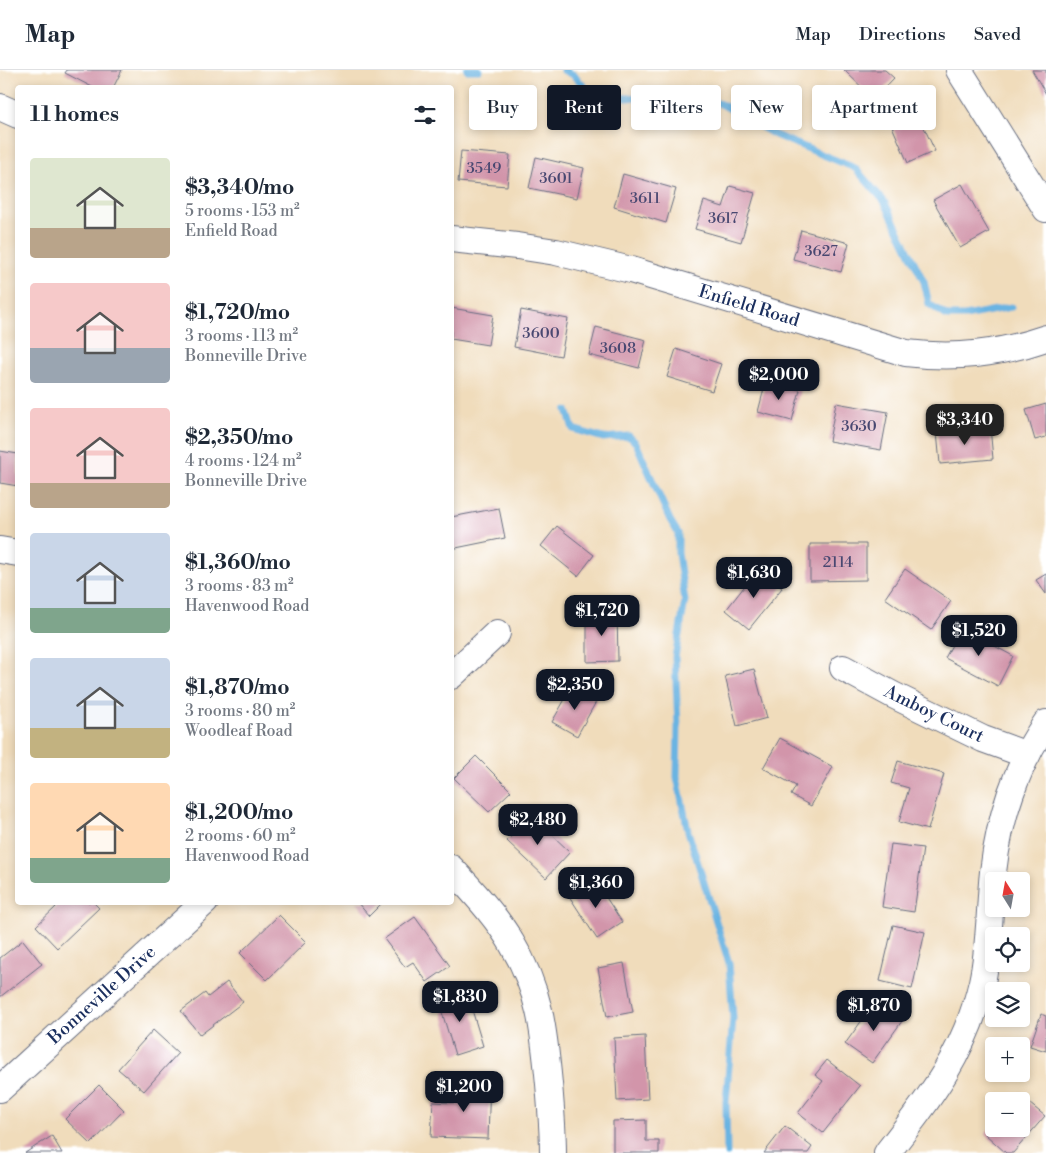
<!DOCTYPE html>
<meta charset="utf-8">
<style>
body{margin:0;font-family:"Libre Bodoni",serif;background:#f6f6f7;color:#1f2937;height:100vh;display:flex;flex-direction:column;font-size:19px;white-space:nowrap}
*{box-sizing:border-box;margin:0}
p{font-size:16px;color:#747a83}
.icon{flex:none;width:28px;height:28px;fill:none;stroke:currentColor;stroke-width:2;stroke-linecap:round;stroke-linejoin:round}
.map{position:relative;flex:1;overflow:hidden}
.details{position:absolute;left:15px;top:15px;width:439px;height:820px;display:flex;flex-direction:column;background:#fff;border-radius:5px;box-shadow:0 2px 8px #0003}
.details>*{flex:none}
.guide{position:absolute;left:469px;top:15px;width:475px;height:45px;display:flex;gap:10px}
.needle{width:32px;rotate:349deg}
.tools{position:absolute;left:985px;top:802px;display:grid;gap:10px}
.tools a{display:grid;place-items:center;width:45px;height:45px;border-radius:5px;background:#fff;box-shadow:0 2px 8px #0003;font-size:25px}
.price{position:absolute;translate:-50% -42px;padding:0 11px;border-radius:10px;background:#111827;color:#fff;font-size:16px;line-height:32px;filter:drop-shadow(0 1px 2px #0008)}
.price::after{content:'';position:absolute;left:50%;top:30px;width:15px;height:11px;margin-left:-8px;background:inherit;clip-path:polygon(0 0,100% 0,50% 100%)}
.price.on{background:#222;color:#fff}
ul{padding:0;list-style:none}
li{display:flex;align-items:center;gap:15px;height:125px;padding:0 15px}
li span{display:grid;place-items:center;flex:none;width:140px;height:100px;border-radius:5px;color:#555}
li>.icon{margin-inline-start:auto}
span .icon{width:60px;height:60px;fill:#fffc;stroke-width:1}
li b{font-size:21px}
h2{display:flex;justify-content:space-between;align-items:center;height:60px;padding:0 15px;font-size:21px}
.pill{padding:0 18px;border-radius:5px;background:#fff;box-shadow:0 2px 8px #0003;font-size:18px;line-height:45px}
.pill.on{background:#111827;color:#fff}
header{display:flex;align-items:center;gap:30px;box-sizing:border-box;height:70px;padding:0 25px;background:#fff;border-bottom:1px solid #e0e1e3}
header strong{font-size:24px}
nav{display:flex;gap:28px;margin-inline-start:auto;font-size:18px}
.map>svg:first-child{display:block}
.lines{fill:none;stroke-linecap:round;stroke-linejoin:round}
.stream{stroke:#6ab4e2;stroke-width:7}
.building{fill:#d295aa}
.minor-casing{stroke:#666c7f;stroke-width:28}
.minor{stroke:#fff;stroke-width:26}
.labels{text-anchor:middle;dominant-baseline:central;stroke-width:4;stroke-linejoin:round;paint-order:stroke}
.number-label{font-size:15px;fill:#494871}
.street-label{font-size:18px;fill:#1b2f5e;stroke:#fff}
</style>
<header>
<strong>Map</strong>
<nav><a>Map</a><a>Directions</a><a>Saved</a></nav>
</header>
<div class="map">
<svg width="1046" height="1083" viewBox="0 0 1046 1083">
<rect width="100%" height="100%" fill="#fff"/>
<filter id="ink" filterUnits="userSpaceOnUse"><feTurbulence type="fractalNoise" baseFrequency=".02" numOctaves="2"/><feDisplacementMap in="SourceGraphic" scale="10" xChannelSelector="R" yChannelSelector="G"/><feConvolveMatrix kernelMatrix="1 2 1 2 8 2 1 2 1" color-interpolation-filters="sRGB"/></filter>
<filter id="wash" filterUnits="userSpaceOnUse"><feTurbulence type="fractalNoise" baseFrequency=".0096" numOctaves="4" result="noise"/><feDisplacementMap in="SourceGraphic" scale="20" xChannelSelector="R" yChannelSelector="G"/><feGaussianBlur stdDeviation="1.12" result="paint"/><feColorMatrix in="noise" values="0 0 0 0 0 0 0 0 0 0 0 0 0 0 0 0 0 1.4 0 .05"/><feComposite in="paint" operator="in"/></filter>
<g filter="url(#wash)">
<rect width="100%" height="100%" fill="#f0dcbb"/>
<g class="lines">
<!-- stream -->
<g class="stream">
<path d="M467 0H479"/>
<path d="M563 0 574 5 589 22 605 27 628 28 670 23 699 26 723 35 775 65 855 98 884 131 924 212 929 234 947 246H965L1011 237"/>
<path d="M567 340 573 359 603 368 629 366 636 373 670 450 678 463V483L685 531 675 587 678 656 677 707 688 761 729 893 733 948 726 1032 727 1083"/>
</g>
</g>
<g id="blocks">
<!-- building -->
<g class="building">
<path d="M67 0H122L113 18H94L65 3Z"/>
<path d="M844 0H885L894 8 874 29Z"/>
<path d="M1032 0H1046V24Z"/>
<path d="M914 36 935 81 908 93 888 47Z"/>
<path d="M461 81 510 85 507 116 458 112Z"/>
<path d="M536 87 584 98 577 128 529 118Z"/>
<path d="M623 104 676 119 666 153 614 137Z"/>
<path d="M962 114 989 162 960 178 933 130Z"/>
<path d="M730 116 755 123 741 172 695 159 704 131 723 137Z"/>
<path d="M801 160 849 173 841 202 793 189Z"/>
<path d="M451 238 493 245 488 275 451 269Z"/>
<path d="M521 240 568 249 561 286 514 277Z"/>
<path d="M596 257 646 270 639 298 589 285Z"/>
<path d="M676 279 721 294 712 321 667 307Z"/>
<path d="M766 311 800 320 792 351 758 342Z"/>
<path d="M836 333 888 342 881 380 829 371Z"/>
<path d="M1046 334V367L1035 370 1026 340Z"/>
<path d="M990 357 993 389 940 394 937 362Z"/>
<path d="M0 381 18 384V416L0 413Z"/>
<path d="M499 438 505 468 451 479V447Z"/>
<path d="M557 456 594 485 578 506 541 476Z"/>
<path d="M810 474H866V510L810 511Z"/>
<path d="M758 499 782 518 749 559 726 540Z"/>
<path d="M905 499 951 531 931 560 885 528Z"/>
<path d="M1046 504V524L1036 510Z"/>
<path d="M617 541 618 591 587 592V542Z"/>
<path d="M961 558 1013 586 998 616 945 588Z"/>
<path d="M754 599 767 648 737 656 725 606Z"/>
<path d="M572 617 597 630 577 666 552 652Z"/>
<path d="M780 668 833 697 811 736 791 725 796 716 763 698Z"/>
<path d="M476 686 511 721 489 742 454 708Z"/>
<path d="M898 691 944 704 928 760 899 752 909 718 891 713Z"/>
<path d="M531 745 570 782 546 808 507 771Z"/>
<path d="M891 774 923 778 914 842 882 837Z"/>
<path d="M594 809 622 852 597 869 569 826Z"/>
<path d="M51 832H93L99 838 57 878 36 856 56 837Z"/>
<path d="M357 832H383L369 846Z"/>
<path d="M279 845 306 872 267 910 240 883Z"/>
<path d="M415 847 450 896 427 912 413 892 405 897 384 869Z"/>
<path d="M893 855 925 862 912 919 880 911Z"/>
<path d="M23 870 42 894 0 927V888Z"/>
<path d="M624 893 633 942 607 947 598 898Z"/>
<path d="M227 912 243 932 200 965 181 941 205 923 208 927Z"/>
<path d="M466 920 483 976 455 985 438 929Z"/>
<path d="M875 932 902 951 872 993 845 974Z"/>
<path d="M1041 944 1046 946V981L1030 976Z"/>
<path d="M153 960 178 983 144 1021 118 999Z"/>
<path d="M645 966 648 1029 617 1031 614 968Z"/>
<path d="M827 990 860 1016 823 1063 798 1043 823 1011 815 1005Z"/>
<path d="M459 1009 490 1010 488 1069 431 1067 433 1032 458 1033Z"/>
<path d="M99 1015 124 1040 91 1074 65 1049Z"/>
<path d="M1019 1025 1045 1046 1013 1083H1006L985 1064 994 1054V1059H1021V1031H1014Z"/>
<path d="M646 1050V1071H659V1083H613V1051Z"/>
<path d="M785 1056 812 1077 808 1083H764Z"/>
<path d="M52 1066 62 1083H25Z"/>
</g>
</g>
</g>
<g filter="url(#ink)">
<use href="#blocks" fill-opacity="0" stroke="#666c7f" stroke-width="1"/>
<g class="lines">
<defs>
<g id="minor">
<path d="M959 0 1046 139"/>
<path d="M0 37 18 45"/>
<path d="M451 169 517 176 556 182 631 200 906 283C956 289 999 284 1046 268"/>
<path d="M0 480 18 483"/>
<path d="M843 598 893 625 983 669 1027 685"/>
<path d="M451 606 497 563"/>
<path d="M451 798C471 819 497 847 511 872 540 920 544 960 549 1014 551 1037 553 1060 553 1083"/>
<path d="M0 1019 205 832"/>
<path d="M887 1083C930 1028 966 982 982 912 990 876 989 839 993 802 999 750 1016 696 1046 653"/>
</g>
</defs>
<!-- minor casing -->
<use href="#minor" class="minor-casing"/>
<!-- minor -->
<use href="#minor" class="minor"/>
</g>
</g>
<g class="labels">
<!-- number labels -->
<g class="number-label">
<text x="484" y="98">3549</text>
<text x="556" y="108">3601</text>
<text x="645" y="128">3611</text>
<text x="723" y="148">3617</text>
<text x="821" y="181">3627</text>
<text x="541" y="263">3600</text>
<text x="618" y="278">3608</text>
<text x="859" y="356">3630</text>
<text x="838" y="492">2114</text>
</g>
<!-- street labels -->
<g class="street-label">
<text transform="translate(749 236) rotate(17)">Enfield Road</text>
<text transform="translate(934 644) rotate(26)">Amboy Court</text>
<text transform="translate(102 925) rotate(-42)">Bonneville Drive</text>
</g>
</g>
</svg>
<div class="tools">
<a><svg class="needle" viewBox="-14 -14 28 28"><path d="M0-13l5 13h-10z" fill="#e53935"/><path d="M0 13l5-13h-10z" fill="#747a83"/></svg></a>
<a><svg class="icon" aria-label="locate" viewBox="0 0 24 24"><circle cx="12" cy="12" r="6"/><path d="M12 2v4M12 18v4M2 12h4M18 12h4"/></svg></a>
<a><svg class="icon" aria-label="layers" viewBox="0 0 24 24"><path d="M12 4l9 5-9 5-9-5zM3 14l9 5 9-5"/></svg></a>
<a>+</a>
<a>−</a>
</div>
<b class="price" style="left:779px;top:331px">$2,000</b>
<b class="price on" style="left:965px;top:376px">$3,340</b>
<b class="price" style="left:754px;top:529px">$1,630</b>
<b class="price" style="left:602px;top:567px">$1,720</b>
<b class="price" style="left:979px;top:587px">$1,520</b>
<b class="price" style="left:575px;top:641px">$2,350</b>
<b class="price" style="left:538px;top:776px">$2,480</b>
<b class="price" style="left:596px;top:839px">$1,360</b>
<b class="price" style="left:460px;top:953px">$1,830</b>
<b class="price" style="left:874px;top:962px">$1,870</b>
<b class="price" style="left:464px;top:1043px">$1,200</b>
<div class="guide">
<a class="pill">Buy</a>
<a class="pill on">Rent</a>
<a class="pill">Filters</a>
<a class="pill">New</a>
<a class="pill">Apartment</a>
</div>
<section class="details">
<h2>11 homes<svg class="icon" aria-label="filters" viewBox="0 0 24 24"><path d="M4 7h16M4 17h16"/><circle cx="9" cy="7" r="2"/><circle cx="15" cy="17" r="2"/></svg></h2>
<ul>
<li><span style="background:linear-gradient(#dfe7d0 70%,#b9a48a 0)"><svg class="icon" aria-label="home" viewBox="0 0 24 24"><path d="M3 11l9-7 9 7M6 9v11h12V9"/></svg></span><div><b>$3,340/mo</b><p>5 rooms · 153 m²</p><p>Enfield Road</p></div></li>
<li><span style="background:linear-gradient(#f6c9c9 65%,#9aa5b1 0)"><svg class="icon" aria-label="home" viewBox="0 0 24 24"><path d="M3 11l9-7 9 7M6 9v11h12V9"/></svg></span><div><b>$1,720/mo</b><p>3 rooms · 113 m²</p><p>Bonneville Drive</p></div></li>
<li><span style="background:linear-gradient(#f6c9c9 75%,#b9a48a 0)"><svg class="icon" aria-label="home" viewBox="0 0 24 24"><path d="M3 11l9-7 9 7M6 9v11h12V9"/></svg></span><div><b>$2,350/mo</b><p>4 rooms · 124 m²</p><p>Bonneville Drive</p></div></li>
<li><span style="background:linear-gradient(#c9d6e8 75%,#7fa58c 0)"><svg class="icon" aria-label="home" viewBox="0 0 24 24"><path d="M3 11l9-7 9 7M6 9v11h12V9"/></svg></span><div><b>$1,360/mo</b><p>3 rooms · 83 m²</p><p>Havenwood Road</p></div></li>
<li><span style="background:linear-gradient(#c9d6e8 70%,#c2b280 0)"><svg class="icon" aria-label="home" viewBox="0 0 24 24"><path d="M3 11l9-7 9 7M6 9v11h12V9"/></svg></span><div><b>$1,870/mo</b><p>3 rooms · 80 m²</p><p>Woodleaf Road</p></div></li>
<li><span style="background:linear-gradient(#ffd9b3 75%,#7fa58c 0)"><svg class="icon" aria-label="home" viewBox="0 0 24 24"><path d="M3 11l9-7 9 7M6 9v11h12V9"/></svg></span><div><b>$1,200/mo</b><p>2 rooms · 60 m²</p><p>Havenwood Road</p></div></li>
</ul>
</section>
</div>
